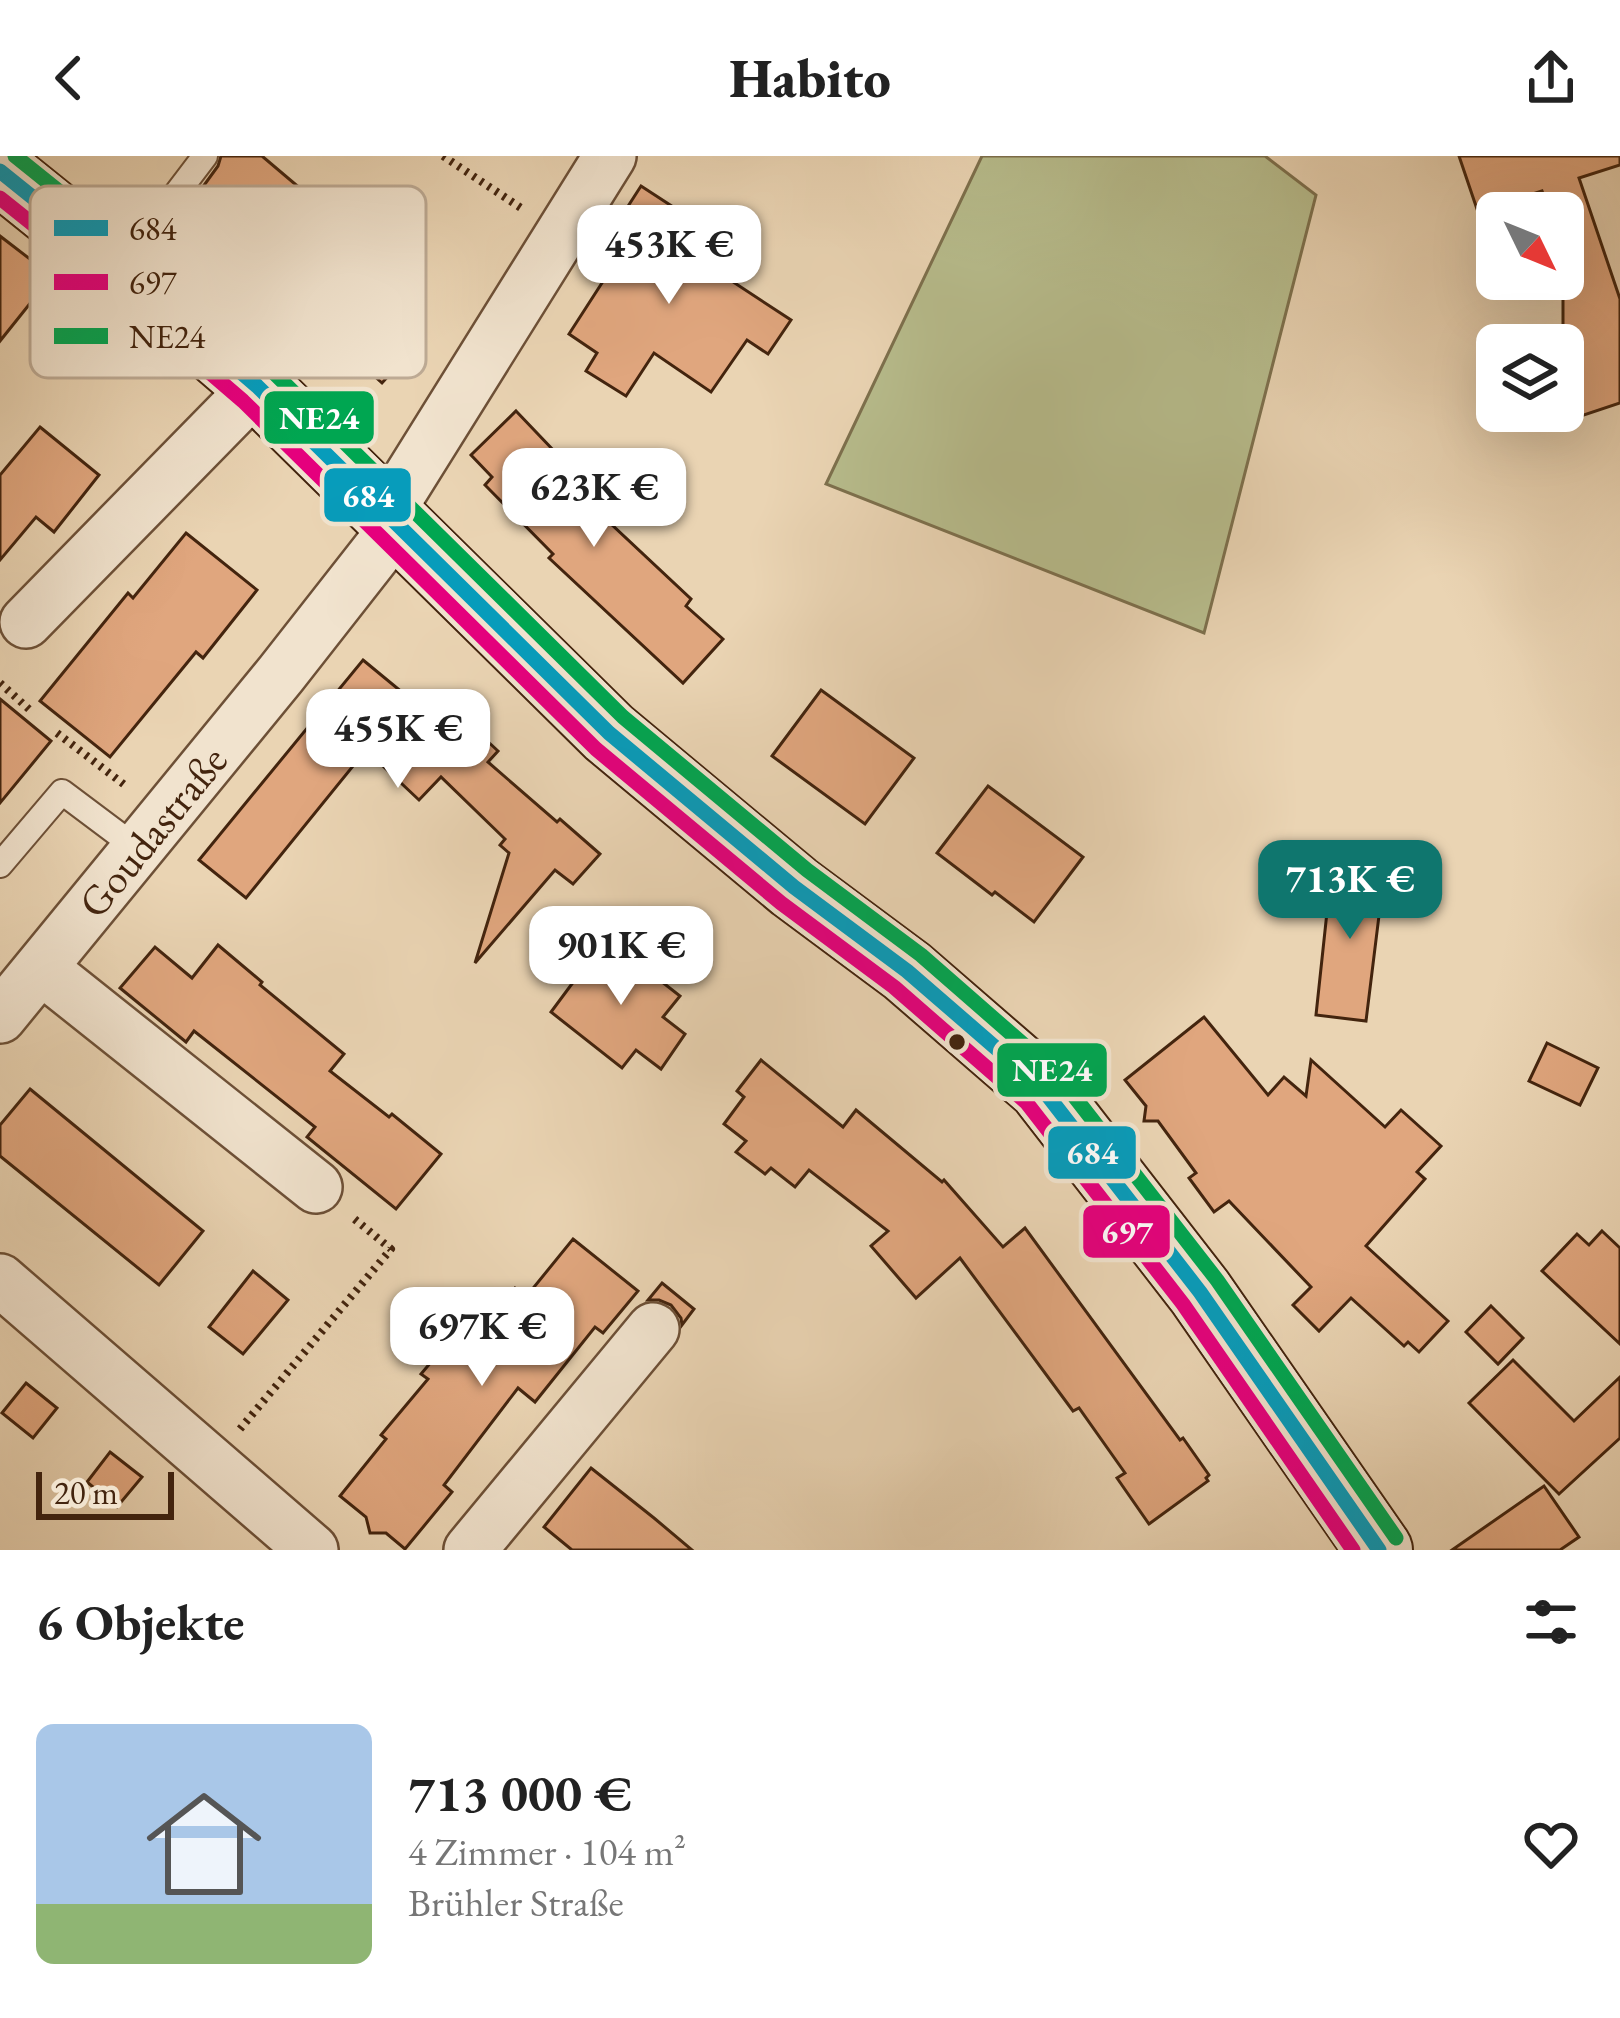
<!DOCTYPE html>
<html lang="de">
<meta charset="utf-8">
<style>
body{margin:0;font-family:"EB Garamond",serif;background:#f6f6f6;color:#222;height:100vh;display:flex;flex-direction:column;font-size:45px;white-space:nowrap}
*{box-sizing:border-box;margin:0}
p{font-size:39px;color:#767676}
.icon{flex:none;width:66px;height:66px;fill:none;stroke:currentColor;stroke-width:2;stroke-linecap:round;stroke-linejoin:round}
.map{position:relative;height:1394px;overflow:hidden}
.panel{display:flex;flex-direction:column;background:#fff;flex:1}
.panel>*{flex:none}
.needle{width:78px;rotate:133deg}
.controls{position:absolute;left:1476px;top:36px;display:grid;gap:24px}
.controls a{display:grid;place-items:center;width:108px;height:108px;border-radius:18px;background:#fff;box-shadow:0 12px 48px #0002;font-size:60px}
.scale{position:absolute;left:36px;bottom:30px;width:138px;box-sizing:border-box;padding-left:12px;border:6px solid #43240e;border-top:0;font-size:33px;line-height:42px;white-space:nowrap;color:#43240e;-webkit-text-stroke:9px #f1e3ce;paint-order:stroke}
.price{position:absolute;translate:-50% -102px;padding:0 27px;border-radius:24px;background:#fff;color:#222;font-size:39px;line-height:78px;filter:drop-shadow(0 3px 6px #0008)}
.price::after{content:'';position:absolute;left:50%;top:72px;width:36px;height:27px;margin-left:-18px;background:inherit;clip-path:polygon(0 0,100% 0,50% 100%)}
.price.on{background:#0f766e;color:#fff}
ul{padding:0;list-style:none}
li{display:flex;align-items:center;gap:36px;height:300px;padding:0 36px}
li span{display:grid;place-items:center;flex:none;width:336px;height:240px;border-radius:18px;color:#555}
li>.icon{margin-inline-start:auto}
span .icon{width:144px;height:144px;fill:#fffc;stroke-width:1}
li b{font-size:51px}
h2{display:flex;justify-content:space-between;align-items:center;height:144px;padding:0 36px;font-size:51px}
header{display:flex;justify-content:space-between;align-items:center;height:156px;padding:0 36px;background:#fff;font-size:54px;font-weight:800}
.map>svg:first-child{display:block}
.green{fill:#b7bc8c;stroke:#7d704d;stroke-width:3}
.building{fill:#e0a67e;stroke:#43240e;stroke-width:3}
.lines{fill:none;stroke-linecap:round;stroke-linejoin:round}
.service-casing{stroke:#6d5037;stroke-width:28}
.minor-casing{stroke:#6d5037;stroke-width:56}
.secondary-casing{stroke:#43240e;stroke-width:70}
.path{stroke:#43240e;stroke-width:8;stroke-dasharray:3 6;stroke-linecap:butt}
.service{stroke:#f1e3ce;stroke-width:24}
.minor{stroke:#f1e3ce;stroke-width:51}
.secondary{stroke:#f1e3ce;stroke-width:66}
.bus-1-casing{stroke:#f1e3ce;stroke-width:24}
.bus-2-casing{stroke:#f1e3ce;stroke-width:24}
.bus-3-casing{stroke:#f1e3ce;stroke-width:24}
.bus-1{stroke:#079cbb;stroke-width:15}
.bus-2{stroke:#e5007d;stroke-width:15}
.bus-3{stroke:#00a651;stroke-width:15}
.bus-dot{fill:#43240e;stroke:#f1e3ce;stroke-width:4.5}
.labels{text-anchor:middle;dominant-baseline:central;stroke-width:12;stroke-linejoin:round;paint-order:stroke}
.street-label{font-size:42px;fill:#43240e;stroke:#f1e3ce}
.key{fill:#f1e3ce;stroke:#bdaa94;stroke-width:3}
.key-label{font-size:33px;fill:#43240e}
.line-badge{stroke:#f1e3ce;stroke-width:4.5}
.badge-label{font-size:33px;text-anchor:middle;font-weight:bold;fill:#fff}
</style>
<header><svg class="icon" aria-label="back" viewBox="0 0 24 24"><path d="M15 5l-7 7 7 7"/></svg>Habito<svg class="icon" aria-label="share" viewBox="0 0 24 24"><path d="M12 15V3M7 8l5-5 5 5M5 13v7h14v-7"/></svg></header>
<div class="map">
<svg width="1620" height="1394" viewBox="0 0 1620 1394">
<rect width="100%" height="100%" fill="#ead4b3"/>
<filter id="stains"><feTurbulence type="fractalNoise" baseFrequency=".00167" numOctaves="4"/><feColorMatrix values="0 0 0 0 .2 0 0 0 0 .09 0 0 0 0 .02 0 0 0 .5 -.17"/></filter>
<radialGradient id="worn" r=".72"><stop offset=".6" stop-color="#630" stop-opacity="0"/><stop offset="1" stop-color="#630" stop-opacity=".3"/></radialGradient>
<!-- green -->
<path class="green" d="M982 0H1265L1316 39 1204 477 826 328Z"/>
<!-- building -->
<g class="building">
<path d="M221 0H262L308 39 268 87 202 32 218 10Z"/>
<path d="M1459 0H1620V9L1579 22 1620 143V247L1563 266V123H1573L1563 94V57H1550L1542 35 1478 56Z"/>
<path d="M641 30 687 60 674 80 680 84 677 89 791 164 768 198 747 184 711 236 654 197 626 240 586 215 597 197 569 178 631 82 614 72Z"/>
<path d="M299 70 422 183 382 227 299 152 300 150 260 117Z"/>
<path d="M0 80 52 120 0 185Z"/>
<path d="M516 255 556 297 546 307 691 443 686 450 723 483 683 527 549 402 553 398 485 329 492 321 471 299Z"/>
<path d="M40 271 99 319 54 376 36 361 0 404V319Z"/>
<path d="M186 377 257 434 203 502 196 496 110 601 40 545 128 437 133 442Z"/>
<path d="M363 504 426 556 440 541 498 595 488 606 557 666 560 663 600 698 573 728 555 714 475 807 509 697 500 689 505 683 441 621 419 644 366 594 246 742 199 704Z"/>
<path d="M821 534 914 602 865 668 772 600Z"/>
<path d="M0 543 51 585 0 647Z"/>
<path d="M988 630 1083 701 1034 766 995 736 992 739 937 697Z"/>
<path d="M1338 704 1385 711 1366 865 1316 859 1327 756H1330Z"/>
<path d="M606 782 680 840 663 861 685 878 661 913 636 894 622 912 551 856Z"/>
<path d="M218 789 262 826 260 829 344 898 330 915 389 961 392 958 441 998 396 1053 307 981 315 971 194 875 186 886 120 832 155 791 192 822Z"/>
<path d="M1204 861 1268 939 1284 921 1306 940 1311 904 1385 971 1401 954 1441 990 1417 1016 1425 1023 1366 1090 1448 1165 1419 1196 1408 1186 1404 1190 1351 1142 1319 1175 1293 1149 1311 1131 1229 1045 1214 1056 1189 1022 1196 1017 1158 965H1144L1146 950 1125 924Z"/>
<path d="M1547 887 1598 912 1580 949 1529 925Z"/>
<path d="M761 904 843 971 856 954 942 1026 944 1024 1003 1091 1025 1072 1180 1284 1183 1282 1209 1319 1206 1322 1208 1325 1149 1368 1117 1322 1125 1317 1079 1252 1073 1255 960 1102 916 1142 871 1090 888 1075 809 1014 795 1031 771 1012 765 1018 736 996 746 985 724 968 744 941 737 935Z"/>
<path d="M30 933 203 1075 159 1129 0 1000V969Z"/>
<path d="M1602 1075 1620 1092V1188L1542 1115 1577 1078 1589 1089Z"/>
<path d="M573 1083 638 1135 603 1177 595 1171 535 1246 518 1232 444 1329 452 1336 405 1393 386 1377H370L366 1361 340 1340 386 1283 381 1279 428 1223 421 1218 458 1174 472 1185 515 1132 526 1141Z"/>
<path d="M253 1115 288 1144 243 1198 209 1171Z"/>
<path d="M662 1127 694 1153 682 1169 681 1162 671 1149 659 1144H648Z"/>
<path d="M1491 1150 1523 1182 1498 1208 1466 1176Z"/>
<path d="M1513 1204 1574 1265 1620 1221V1282L1559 1338 1469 1247Z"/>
<path d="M26 1227 57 1252 33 1282 2 1257Z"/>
<path d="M110 1296 142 1321 117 1351 87 1326Z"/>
<path d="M591 1312 654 1362 692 1394H572L544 1371Z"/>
<path d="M1544 1330 1579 1381 1560 1394H1452Z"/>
</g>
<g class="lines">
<defs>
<g id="service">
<path d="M123 108 205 0"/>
<path d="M0 709 62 636 138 693"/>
</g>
<g id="minor">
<path d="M386 359 610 0"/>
<path d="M26 466 257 230"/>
<path d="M41 812 316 1031"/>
<path id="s1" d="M0 861 281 518 397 370"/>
<path d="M0 1124 312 1394"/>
<path d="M470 1394 653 1173"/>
</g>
<path id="secondary" d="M0 15 113 106 257 230 609 577 794 731 907 815 1041 931 1200 1136 1379 1394"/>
</defs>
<!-- service casing -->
<use href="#service" class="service-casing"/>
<!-- minor casing -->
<use href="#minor" class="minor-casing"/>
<!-- secondary casing -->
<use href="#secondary" class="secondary-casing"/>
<!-- path -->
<g class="path">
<path d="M443 0 521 52"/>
<path d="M0 527 31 555"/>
<path d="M57 577 126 630"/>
<path d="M240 1273 391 1093 352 1061"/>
</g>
<!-- service -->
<use href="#service" class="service"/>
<!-- minor -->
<use href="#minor" class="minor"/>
<!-- secondary -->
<use href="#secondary" class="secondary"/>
<defs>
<path id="bus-1" d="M0 15 113 106 257 230 609 577 794 731 907 815 1041 931 1200 1136 1379 1394"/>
<path id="bus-2" d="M0 42 100 122 243 245 596 593 781 747 894 831 1026 946 1183 1148 1353 1394"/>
<path id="bus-3" d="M15 0 127 90 272 215 623 561 807 714 921 799 1056 917 1217 1124 1396 1382"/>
</defs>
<!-- bus-1 casing -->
<use href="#bus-1" class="bus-1-casing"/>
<!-- bus-2 casing -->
<use href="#bus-2" class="bus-2-casing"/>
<!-- bus-3 casing -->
<use href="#bus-3" class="bus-3-casing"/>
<!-- bus-1 -->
<use href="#bus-1" class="bus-1"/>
<!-- bus-2 -->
<use href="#bus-2" class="bus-2"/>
<!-- bus-3 -->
<use href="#bus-3" class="bus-3"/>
</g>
<!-- markers -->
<circle class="bus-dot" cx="957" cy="886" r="10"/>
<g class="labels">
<!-- street labels -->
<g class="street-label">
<text stroke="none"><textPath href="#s1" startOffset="240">Goudastraße</textPath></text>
</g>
</g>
<!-- legend -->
<rect x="30" y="30" width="396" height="192" rx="18" class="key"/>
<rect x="54" y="64" width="54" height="16" fill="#079cbb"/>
<rect x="54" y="118" width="54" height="16" fill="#e5007d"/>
<rect x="54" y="172" width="54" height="16" fill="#00a651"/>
<g class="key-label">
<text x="129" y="84">684</text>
<text x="129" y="138">697</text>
<text x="129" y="192">NE24</text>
</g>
<g class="line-badge">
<rect x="262" y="233" width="114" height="57" rx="12" fill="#00a651"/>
<rect x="322" y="310" width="91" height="58" rx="12" fill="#079cbb"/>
<rect x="995" y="885" width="114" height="58" rx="12" fill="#00a651"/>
<rect x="1046" y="968" width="92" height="57" rx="12" fill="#079cbb"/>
<rect x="1081" y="1047" width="91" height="57" rx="12" fill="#e5007d"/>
</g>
<g class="badge-label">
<text x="319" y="273">NE24</text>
<text x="368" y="351">684</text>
<text x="1052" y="925">NE24</text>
<text x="1092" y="1008">684</text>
<text x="1127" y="1087">697</text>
</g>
<rect width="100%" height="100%" filter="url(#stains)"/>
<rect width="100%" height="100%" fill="url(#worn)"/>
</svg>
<div class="controls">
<a><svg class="needle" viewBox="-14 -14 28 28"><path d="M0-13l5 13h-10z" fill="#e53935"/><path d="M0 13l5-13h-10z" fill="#767676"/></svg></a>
<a><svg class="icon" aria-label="layers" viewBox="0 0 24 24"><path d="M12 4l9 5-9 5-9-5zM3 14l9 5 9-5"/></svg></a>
</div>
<div class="scale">20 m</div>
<b class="price" style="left:669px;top:151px">453K €</b>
<b class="price" style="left:594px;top:394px">623K €</b>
<b class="price" style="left:398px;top:635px">455K €</b>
<b class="price on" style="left:1350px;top:786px">713K €</b>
<b class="price" style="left:621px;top:852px">901K €</b>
<b class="price" style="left:482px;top:1233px">697K €</b>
</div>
<section class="panel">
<h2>6 Objekte<svg class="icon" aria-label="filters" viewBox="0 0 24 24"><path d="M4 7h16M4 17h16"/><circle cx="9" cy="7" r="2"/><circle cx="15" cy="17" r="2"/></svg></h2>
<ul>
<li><span style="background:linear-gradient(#a9c7e8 75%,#8fb573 0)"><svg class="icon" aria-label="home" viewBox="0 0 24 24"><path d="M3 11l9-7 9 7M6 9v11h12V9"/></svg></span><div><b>713 000 €</b><p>4 Zimmer · 104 m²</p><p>Brühler Straße</p></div><svg class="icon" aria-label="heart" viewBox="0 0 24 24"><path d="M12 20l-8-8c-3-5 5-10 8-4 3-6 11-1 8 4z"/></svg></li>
</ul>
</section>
